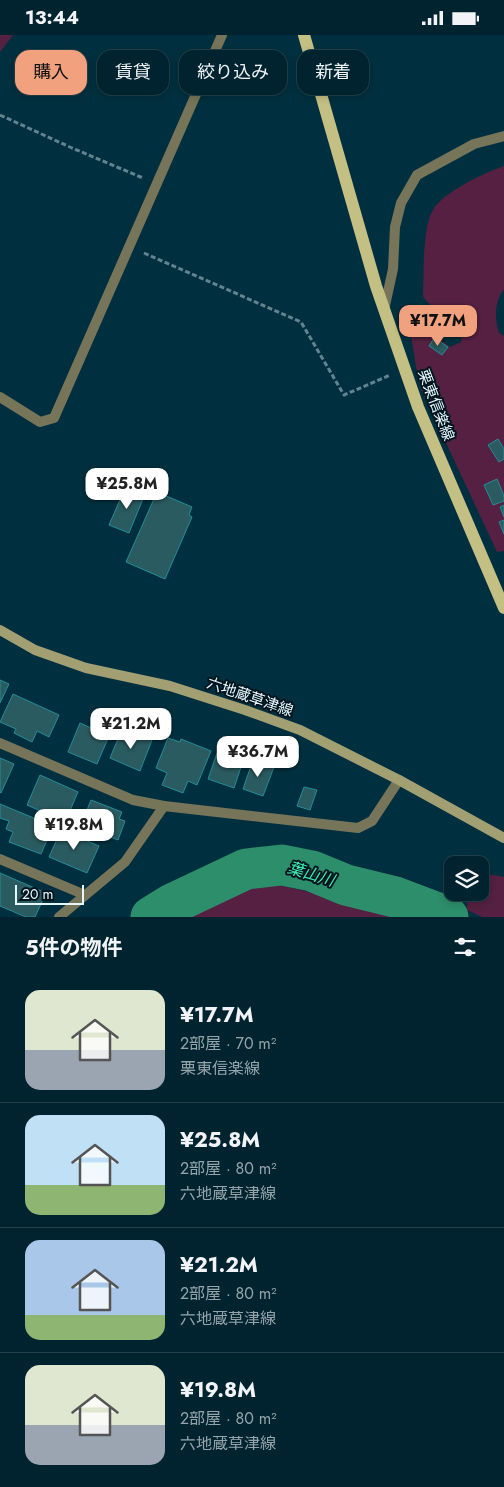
<!DOCTYPE html>
<html lang="ja">
<meta charset="utf-8">
<style>
body{margin:0;font-family:Jost,"Noto Sans JP",sans-serif;background:#0e303b;color:#f1f3f6;height:100vh;display:flex;flex-direction:column;font-size:19px;white-space:nowrap}
*{box-sizing:border-box;margin:0}
p{font-size:16px;color:#95a4aa}
.icon{flex:none;width:28px;height:28px;fill:none;stroke:currentColor;stroke-width:2;stroke-linecap:round;stroke-linejoin:round}
.map{position:relative;height:882px;overflow:hidden}
.panel{display:flex;flex-direction:column;background:#00242f;flex:1}
.panel>*{flex:none}
.guide{position:absolute;left:15px;top:15px;width:475px;height:45px;display:flex;gap:10px}
.controls{position:absolute;left:444px;top:821px;display:grid;gap:10px}
.controls a{display:grid;place-items:center;width:45px;height:45px;border-radius:10px;background:#00242f;box-shadow:0 2px 8px #0003,0 0 0 1px #22414b;font-size:25px}
.scale{position:absolute;left:15px;bottom:12px;width:69px;box-sizing:border-box;padding-left:5px;border:2px solid #e8f7fe;border-top:0;font-size:14px;line-height:18px;white-space:nowrap;color:#e8f7fe;-webkit-text-stroke:4px #00161f;paint-order:stroke}
.price{position:absolute;translate:-50% -42px;padding:0 11px;border-radius:10px;background:#fff;color:#222;font-size:16px;line-height:32px;filter:drop-shadow(0 1px 2px #0008)}
.price::after{content:'';position:absolute;left:50%;top:30px;width:15px;height:11px;margin-left:-8px;background:inherit;clip-path:polygon(0 0,100% 0,50% 100%)}
.price.selected{background:#f1a17d;color:#111}
ul{padding:0;list-style:none}
li{display:flex;align-items:center;gap:15px;height:125px;padding:0 25px}
li+li{border-top:1px solid #22414b}
li span{display:grid;place-items:center;flex:none;width:140px;height:100px;border-radius:15px;color:#555}
li>.icon{margin-inline-start:auto}
span .icon{width:60px;height:60px;fill:#fffc;stroke-width:1}
li b{font-size:21px}
h2{display:flex;justify-content:space-between;align-items:center;height:60px;padding:0 25px;font-size:21px}
.chip{padding:0 18px;border-radius:15px;background:#00242f;box-shadow:0 2px 8px #0003,0 0 0 1px #22414b;font-size:18px;line-height:45px}
.chip.selected{background:#f1a17d;color:#111}
.status{display:flex;justify-content:space-between;align-items:center;height:35px;padding:0 25px;background:#00242f;direction:ltr}
.status svg{height:14px;fill:currentColor}
.map>svg:first-child{display:block}
.green{fill:#552041}
.lines{fill:none;stroke-linecap:round;stroke-linejoin:round}
.river{stroke:#2c8e6b;stroke-width:41}
.building{fill:#2a5b60;stroke:#238d98}
.path{stroke:#628490;stroke-width:3;stroke-dasharray:5 2.5;stroke-linecap:butt}
.lane{stroke:#777559;stroke-width:10}
.street{stroke:#777559;stroke-width:10}
.secondary{stroke:#a29f72;stroke-width:10}
.primary{stroke:#c4c084;stroke-width:12}
.labels{text-anchor:middle;dominant-baseline:central;stroke-width:4;stroke-linejoin:round;paint-order:stroke}
.street-label{font-size:15px;fill:#e8f7fe;stroke:#00161f}
.water-label{font-size:16px;font-style:italic;fill:#40eeb2;stroke:#00161f}
</style>
<div class="status"><b>13:44</b><svg viewBox="0 0 49 12"><path d="M0 12V9h3v3zM5 12V6h3v6zM10 12V3h3v9zM15 12V0h3v12zM26 1h20v11H26zM47 4h2v5h-2z"/></svg></div>
<div class="map">
<svg width="504" height="882" viewBox="0 0 504 882">
<rect width="100%" height="100%" fill="#00303f"/>
<!-- green -->
<g class="green">
<path d="M0 0H13L0 17Z"/>
<path d="M504 131V254C495 265 494 284 499 298L504 301V516L497 517 421 354 416 332 410 293 424 292 450 312 461 307 462 296 436 276 423 262C424 240 422 193 433 175 443 157 484 138 504 131Z"/>
<path d="M483 838 504 842V882H482L467 875V858H480V839Z"/>
<path d="M267 847 343 865 397 882H175L220 854Z"/>
</g>
<g class="lines">
<!-- river -->
<path class="river" d="M151 882 172 869 246 834 282 830 312 836 346 850 395 862 448 882"/>
</g>
<!-- building -->
<g class="building">
<path d="M434 303 448 312 442 320 429 311Z"/>
<path d="M498 404 504 414V424L499 427 488 410Z"/>
<path d="M497 444 504 461V466L493 470 484 450Z"/>
<path d="M126 451 145 459 129 498 109 490Z"/>
<path d="M157 457 192 472 189 480 192 482 165 544 126 527Z"/>
<path d="M504 470V482L500 472Z"/>
<path d="M504 485V499L499 487Z"/>
<path d="M0 645 9 649 0 668Z"/>
<path d="M13 659 59 680 49 702 37 696 32 707 14 698 16 694 0 687Z"/>
<path d="M80 688 109 701 97 729 68 717Z"/>
<path d="M129 695 152 705 140 736 110 723 120 699 126 701Z"/>
<path d="M168 703 180 707 181 704 211 716 197 750 188 746 183 758 162 750 167 738 156 733Z"/>
<path d="M217 718 243 726 234 753 208 744Z"/>
<path d="M0 723 14 729 1 758 0 757Z"/>
<path d="M253 725 274 732 263 761 243 754Z"/>
<path d="M40 740 78 757 65 787 27 770Z"/>
<path d="M304 752 317 755 310 775 297 771Z"/>
<path d="M91 765 122 777 119 784 125 786 118 805 81 790Z"/>
<path d="M0 769 53 791 41 819 9 807 13 797 6 794 9 786 0 783Z"/>
<path d="M61 795 99 811 87 838 49 822Z"/>
<path d="M0 838 46 858 35 882H26L0 871Z"/>
</g>
<g class="lines">
<!-- path -->
<g class="path">
<path d="M0 80 72 113 143 143"/>
<path d="M144 218 301 287 344 360 390 340"/>
</g>
<!-- lane -->
<path class="lane" d="M384 275 393 234 395 192 401 168 417 140 474 109 504 101"/>
<!-- street -->
<g class="street">
<path d="M0 362 40 387 54 383 222 0"/>
<path d="M0 708 133 765 164 771"/>
<path d="M0 824 85 860"/>
<path d="M59 882 125 827 164 771 358 793 372 786 399 745"/>
</g>
<!-- secondary -->
<path class="secondary" d="M0 595 35 615 86 633 170 651 245 675 300 695 399 745 504 803"/>
<!-- primary -->
<path class="primary" d="M304 0 376 251 418 372 504 573"/>
</g>
<g class="labels">
<!-- street labels -->
<g class="street-label">
<text transform="translate(436 370) rotate(69)">栗東信楽線</text>
<text transform="translate(250 662) rotate(19)">六地蔵草津線</text>
</g>
<!-- water labels -->
<g class="water-label">
<text transform="translate(311 839) rotate(17)">葉山川</text>
</g>
</g>
</svg>
<div class="controls">
<a><svg class="icon" aria-label="layers" viewBox="0 0 24 24"><path d="M12 4l9 5-9 5-9-5zM3 14l9 5 9-5"/></svg></a>
</div>
<div class="scale">20 m</div>
<b class="price selected" style="left:438px;top:312px">¥17.7M</b>
<b class="price" style="left:127px;top:475px">¥25.8M</b>
<b class="price" style="left:131px;top:715px">¥21.2M</b>
<b class="price" style="left:258px;top:743px">¥36.7M</b>
<b class="price" style="left:74px;top:816px">¥19.8M</b>
<div class="guide">
<a class="chip selected">購入</a>
<a class="chip">賃貸</a>
<a class="chip">絞り込み</a>
<a class="chip">新着</a>
</div>
</div>
<section class="panel">
<h2>5件の物件<svg class="icon" aria-label="filters" viewBox="0 0 24 24"><path d="M4 7h16M4 17h16"/><circle cx="9" cy="7" r="2"/><circle cx="15" cy="17" r="2"/></svg></h2>
<ul>
<li><span style="background:linear-gradient(#dfe7d0 60%,#9aa5b1 0)"><svg class="icon" aria-label="home" viewBox="0 0 24 24"><path d="M3 11l9-7 9 7M6 9v11h12V9"/></svg></span><div><b>¥17.7M</b><p>2部屋 · 70 m²</p><p>栗東信楽線</p></div></li>
<li><span style="background:linear-gradient(#bfe0f5 70%,#8fb573 0)"><svg class="icon" aria-label="home" viewBox="0 0 24 24"><path d="M3 11l9-7 9 7M6 9v11h12V9"/></svg></span><div><b>¥25.8M</b><p>2部屋 · 80 m²</p><p>六地蔵草津線</p></div></li>
<li><span style="background:linear-gradient(#a9c7e8 75%,#8fb573 0)"><svg class="icon" aria-label="home" viewBox="0 0 24 24"><path d="M3 11l9-7 9 7M6 9v11h12V9"/></svg></span><div><b>¥21.2M</b><p>2部屋 · 80 m²</p><p>六地蔵草津線</p></div></li>
<li><span style="background:linear-gradient(#dfe7d0 60%,#9aa5b1 0)"><svg class="icon" aria-label="home" viewBox="0 0 24 24"><path d="M3 11l9-7 9 7M6 9v11h12V9"/></svg></span><div><b>¥19.8M</b><p>2部屋 · 80 m²</p><p>六地蔵草津線</p></div></li>
</ul>
</section>
